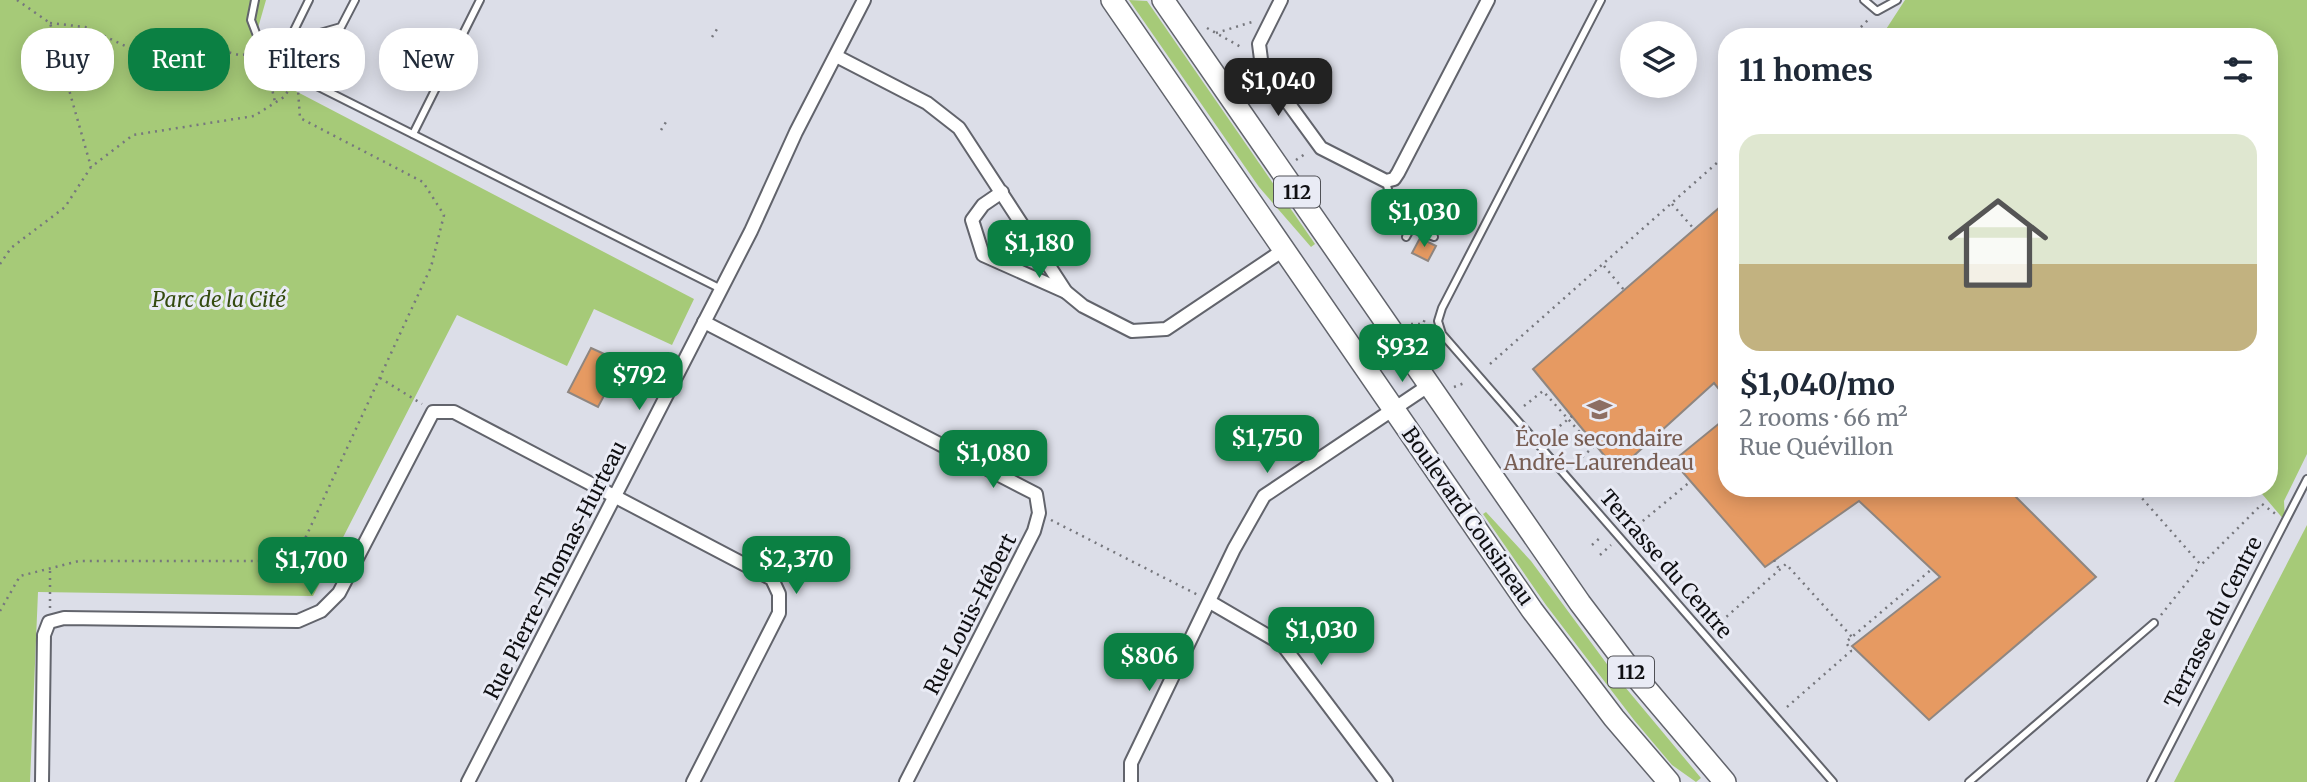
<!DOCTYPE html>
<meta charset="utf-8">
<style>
body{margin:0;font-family:Merriweather,serif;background:#f2f2f3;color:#1f2937;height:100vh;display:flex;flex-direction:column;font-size:26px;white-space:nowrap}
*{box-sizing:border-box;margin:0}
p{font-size:23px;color:#747a83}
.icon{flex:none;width:38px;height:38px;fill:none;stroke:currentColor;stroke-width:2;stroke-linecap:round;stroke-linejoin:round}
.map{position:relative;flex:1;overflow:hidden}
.side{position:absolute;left:1718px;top:28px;width:560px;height:469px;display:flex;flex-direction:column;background:#fff;border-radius:28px;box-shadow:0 4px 18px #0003}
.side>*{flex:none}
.hud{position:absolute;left:21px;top:28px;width:665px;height:63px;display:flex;gap:14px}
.tools{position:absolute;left:1620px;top:21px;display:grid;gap:14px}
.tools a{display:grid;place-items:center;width:77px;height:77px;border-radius:50%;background:#fff;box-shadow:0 4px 18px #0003;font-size:35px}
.price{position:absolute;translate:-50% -60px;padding:0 16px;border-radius:14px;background:#0b8043;color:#fff;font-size:23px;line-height:46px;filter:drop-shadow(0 2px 4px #0008)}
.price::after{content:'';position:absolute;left:50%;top:42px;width:21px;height:16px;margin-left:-10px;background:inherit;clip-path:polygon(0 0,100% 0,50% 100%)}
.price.on{background:#222;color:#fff}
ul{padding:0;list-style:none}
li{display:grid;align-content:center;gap:14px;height:371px;padding:0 21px}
li span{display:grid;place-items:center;height:217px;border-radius:21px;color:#555}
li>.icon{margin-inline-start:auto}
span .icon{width:126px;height:126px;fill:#fffc;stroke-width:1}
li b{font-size:30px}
h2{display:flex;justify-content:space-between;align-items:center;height:84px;padding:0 21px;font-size:30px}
.pill{padding:0 24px;border-radius:28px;background:#fff;box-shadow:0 4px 18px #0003;font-size:24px;line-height:63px}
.pill.on{background:#0b8043;color:#fff}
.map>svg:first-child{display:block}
.green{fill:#a6ca78}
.building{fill:#e69a62;stroke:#8f8680;stroke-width:2}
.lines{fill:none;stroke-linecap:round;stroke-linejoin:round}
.service-casing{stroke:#62646c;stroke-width:10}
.minor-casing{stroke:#62646c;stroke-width:16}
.primary-casing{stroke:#62646c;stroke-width:24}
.path{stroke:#76777d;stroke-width:2.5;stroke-dasharray:2 5;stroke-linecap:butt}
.service{stroke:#fff;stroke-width:6}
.minor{stroke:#fff;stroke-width:12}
.primary{stroke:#fff;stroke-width:21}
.labels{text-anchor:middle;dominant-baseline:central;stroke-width:6;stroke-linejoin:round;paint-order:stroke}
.shield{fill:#e9ebf5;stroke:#505156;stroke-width:2}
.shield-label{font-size:19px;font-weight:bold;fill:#0f0f12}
.park-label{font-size:21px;font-style:italic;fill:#344b0f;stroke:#e9ebf5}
.education-label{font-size:21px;fill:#785e54;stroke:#e9ebf5}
.street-label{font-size:21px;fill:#0f0f12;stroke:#e9ebf5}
</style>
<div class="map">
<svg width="2307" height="782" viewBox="0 0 2307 782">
<rect width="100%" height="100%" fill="#dcdee8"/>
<!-- green -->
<g class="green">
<path d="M0 0H266L250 56 284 85 694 299 672 345 594 309 567 366 457 315 313 596 38 592 30 782H0Z"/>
<path d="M1129 0 1147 1 1315 244 1311 247 1259 187Z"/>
<path d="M1905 0H2307V454L2284 501 2285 521 2257 488H2270V37H1881Z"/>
<path d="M1486 512 1531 561 1615 675 1701 778 1696 782 1672 765 1634 720 1546 605 1483 514Z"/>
<path d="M2307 525V782H2174Z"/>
</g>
<!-- building -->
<g class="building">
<path d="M1727 201V399L1714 383 1617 471 1533 369Z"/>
<path d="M1420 238 1436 246 1428 261 1412 253Z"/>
<path d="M591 348 622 362 598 407 568 392Z"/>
<path d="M1727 417V488H2007L2096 577 1929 720 1852 646 1940 577 1859 501 1765 567 1673 461Z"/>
</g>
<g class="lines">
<defs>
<g id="service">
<path d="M255 0 251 20 264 54 297 76 721 289"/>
<path d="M1601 0 1442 308 1438 321 1442 334 1833 782"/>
<path d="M1864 0 1877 11 1897 0"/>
<path d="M278 63 309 0"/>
<path d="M297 76 320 33 341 27 355 0"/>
<path d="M413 134 480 0"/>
<path d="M1386 181 1394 215 1411 228 1406 237"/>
<path d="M1411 228 1434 237"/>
<path d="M1969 782 2154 623"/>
<path d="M2151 782 2307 479"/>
</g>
<g id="minor">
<path d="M1281 0 1259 44 1262 67 1321 148 1386 181 1394 179 1398 173 1488 0"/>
<path d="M836 56 927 103 959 128 1066 292 1083 306 1132 331 1166 329 1285 249"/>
<path d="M1002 192 983 205 972 220 983 255 1066 292"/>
<path d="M704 322 1036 494 1039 513 1034 531 906 782"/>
<path d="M1210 602 1282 644 1386 782"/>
<path d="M42 782 44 635 49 622 64 618 298 621 321 611 339 593 433 412H454L772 579 779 594V613L693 782"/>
<path d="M468 782 751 231 796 132 864 0"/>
<path d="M1131 782V763L1234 549 1264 496 1428 386"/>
</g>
<g id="primary">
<path d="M1112 0 1532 610 1614 718 1669 782"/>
<path d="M1163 0 1580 603 1636 677 1725 782"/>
</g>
</defs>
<!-- service casing -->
<use href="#service" class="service-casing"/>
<!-- minor casing -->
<use href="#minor" class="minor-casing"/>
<!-- primary casing -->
<use href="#primary" class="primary-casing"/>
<!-- path -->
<g class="path">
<path d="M17 0 50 23 91 167"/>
<path d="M50 23 85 27 136 51 171 38 239 55 253 54"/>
<path d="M1207 28 1241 47"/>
<path d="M1216 33 1252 22"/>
<path d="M712 37 719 26"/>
<path d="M1851 37 1869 19"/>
<path d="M268 71 275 102"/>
<path d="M661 130 666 122"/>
<path d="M1296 160 1305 154"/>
<path d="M1672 204 1694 229"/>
<path d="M0 264 11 248 65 207 91 167 133 135 254 116 284 97 292 85"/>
<path d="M1604 266 1624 290"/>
<path d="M1411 324H1423L1425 319"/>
<path d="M1490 364 1727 154"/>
<path d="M380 378 422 404"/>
<path d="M1454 387 1467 382"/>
<path d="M1524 406 1543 391 1593 447 1575 464"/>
<path d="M1549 435 1572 416"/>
<path d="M2133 488 2201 565 2262 504 2277 515"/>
<path d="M1051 520 1198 595"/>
<path d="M1632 530 1691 481"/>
<path d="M1592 545 1602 536"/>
<path d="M1600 555 1611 545"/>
<path d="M1774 560 1779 569"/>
<path d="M50 608V569"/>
<path d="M0 611 20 576 79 561H272L303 543 431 267 444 215 423 182 300 118 298 90"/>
<path d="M2161 615 2200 566"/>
<path d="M1716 626 1786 564 1852 637"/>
<path d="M1787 707 1851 651 1846 642 1932 569"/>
</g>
<!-- service -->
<use href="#service" class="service"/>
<!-- minor -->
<use href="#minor" class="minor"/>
<!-- primary -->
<use href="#primary" class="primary"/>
</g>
<!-- icons -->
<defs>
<symbol id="school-bare" viewBox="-9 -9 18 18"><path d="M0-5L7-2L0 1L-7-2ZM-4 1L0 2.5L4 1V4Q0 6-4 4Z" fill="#8d6e63" stroke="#e9ebf5" stroke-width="2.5" paint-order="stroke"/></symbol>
</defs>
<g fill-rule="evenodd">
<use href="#school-bare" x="1582" y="392" width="35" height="35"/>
</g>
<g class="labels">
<!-- shield labels -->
<g class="shield">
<rect x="1274" y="176.5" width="46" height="31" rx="5"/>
<rect x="1608" y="656.5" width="46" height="31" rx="5"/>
</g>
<g class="shield-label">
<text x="1297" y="192">112</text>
<text x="1631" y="672">112</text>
</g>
<!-- park labels -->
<g class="park-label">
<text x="219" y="299">Parc de la Cité</text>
</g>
<!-- education labels -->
<g class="education-label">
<text x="1599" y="438">École secondaire<tspan x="1599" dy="24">André-Laurendeau</tspan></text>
</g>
<!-- street labels -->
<g class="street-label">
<text transform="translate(1468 516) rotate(55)">Boulevard Cousineau</text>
<text transform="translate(1666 564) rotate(49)">Terrasse du Centre</text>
<text transform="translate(555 570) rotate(-63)">Rue Pierre-Thomas-Hurteau</text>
<text transform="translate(970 614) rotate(-63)">Rue Louis-Hébert</text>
<text transform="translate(2213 622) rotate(-63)">Terrasse du Centre</text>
</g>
</g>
</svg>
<div class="tools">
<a><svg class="icon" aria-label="layers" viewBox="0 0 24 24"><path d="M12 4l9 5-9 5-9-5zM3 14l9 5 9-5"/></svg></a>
</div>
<b class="price on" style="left:1278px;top:118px">$1,040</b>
<b class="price" style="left:1424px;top:249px">$1,030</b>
<b class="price" style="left:1039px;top:280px">$1,180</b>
<b class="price" style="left:1402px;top:384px">$932</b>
<b class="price" style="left:639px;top:412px">$792</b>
<b class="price" style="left:1267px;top:475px">$1,750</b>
<b class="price" style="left:993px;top:490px">$1,080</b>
<b class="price" style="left:796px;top:596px">$2,370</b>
<b class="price" style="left:311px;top:597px">$1,700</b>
<b class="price" style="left:1321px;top:667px">$1,030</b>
<b class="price" style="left:1149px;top:693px">$806</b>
<div class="hud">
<a class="pill">Buy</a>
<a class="pill on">Rent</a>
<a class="pill">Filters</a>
<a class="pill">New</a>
</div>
<section class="side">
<h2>11 homes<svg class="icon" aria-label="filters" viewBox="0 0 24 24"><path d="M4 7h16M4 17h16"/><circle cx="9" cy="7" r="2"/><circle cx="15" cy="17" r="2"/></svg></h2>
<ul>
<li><span style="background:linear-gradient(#dfe7d0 60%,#c2b280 0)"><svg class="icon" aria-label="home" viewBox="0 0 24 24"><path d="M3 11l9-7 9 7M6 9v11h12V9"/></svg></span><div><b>$1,040/mo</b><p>2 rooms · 66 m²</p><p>Rue Quévillon</p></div></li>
</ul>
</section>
</div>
